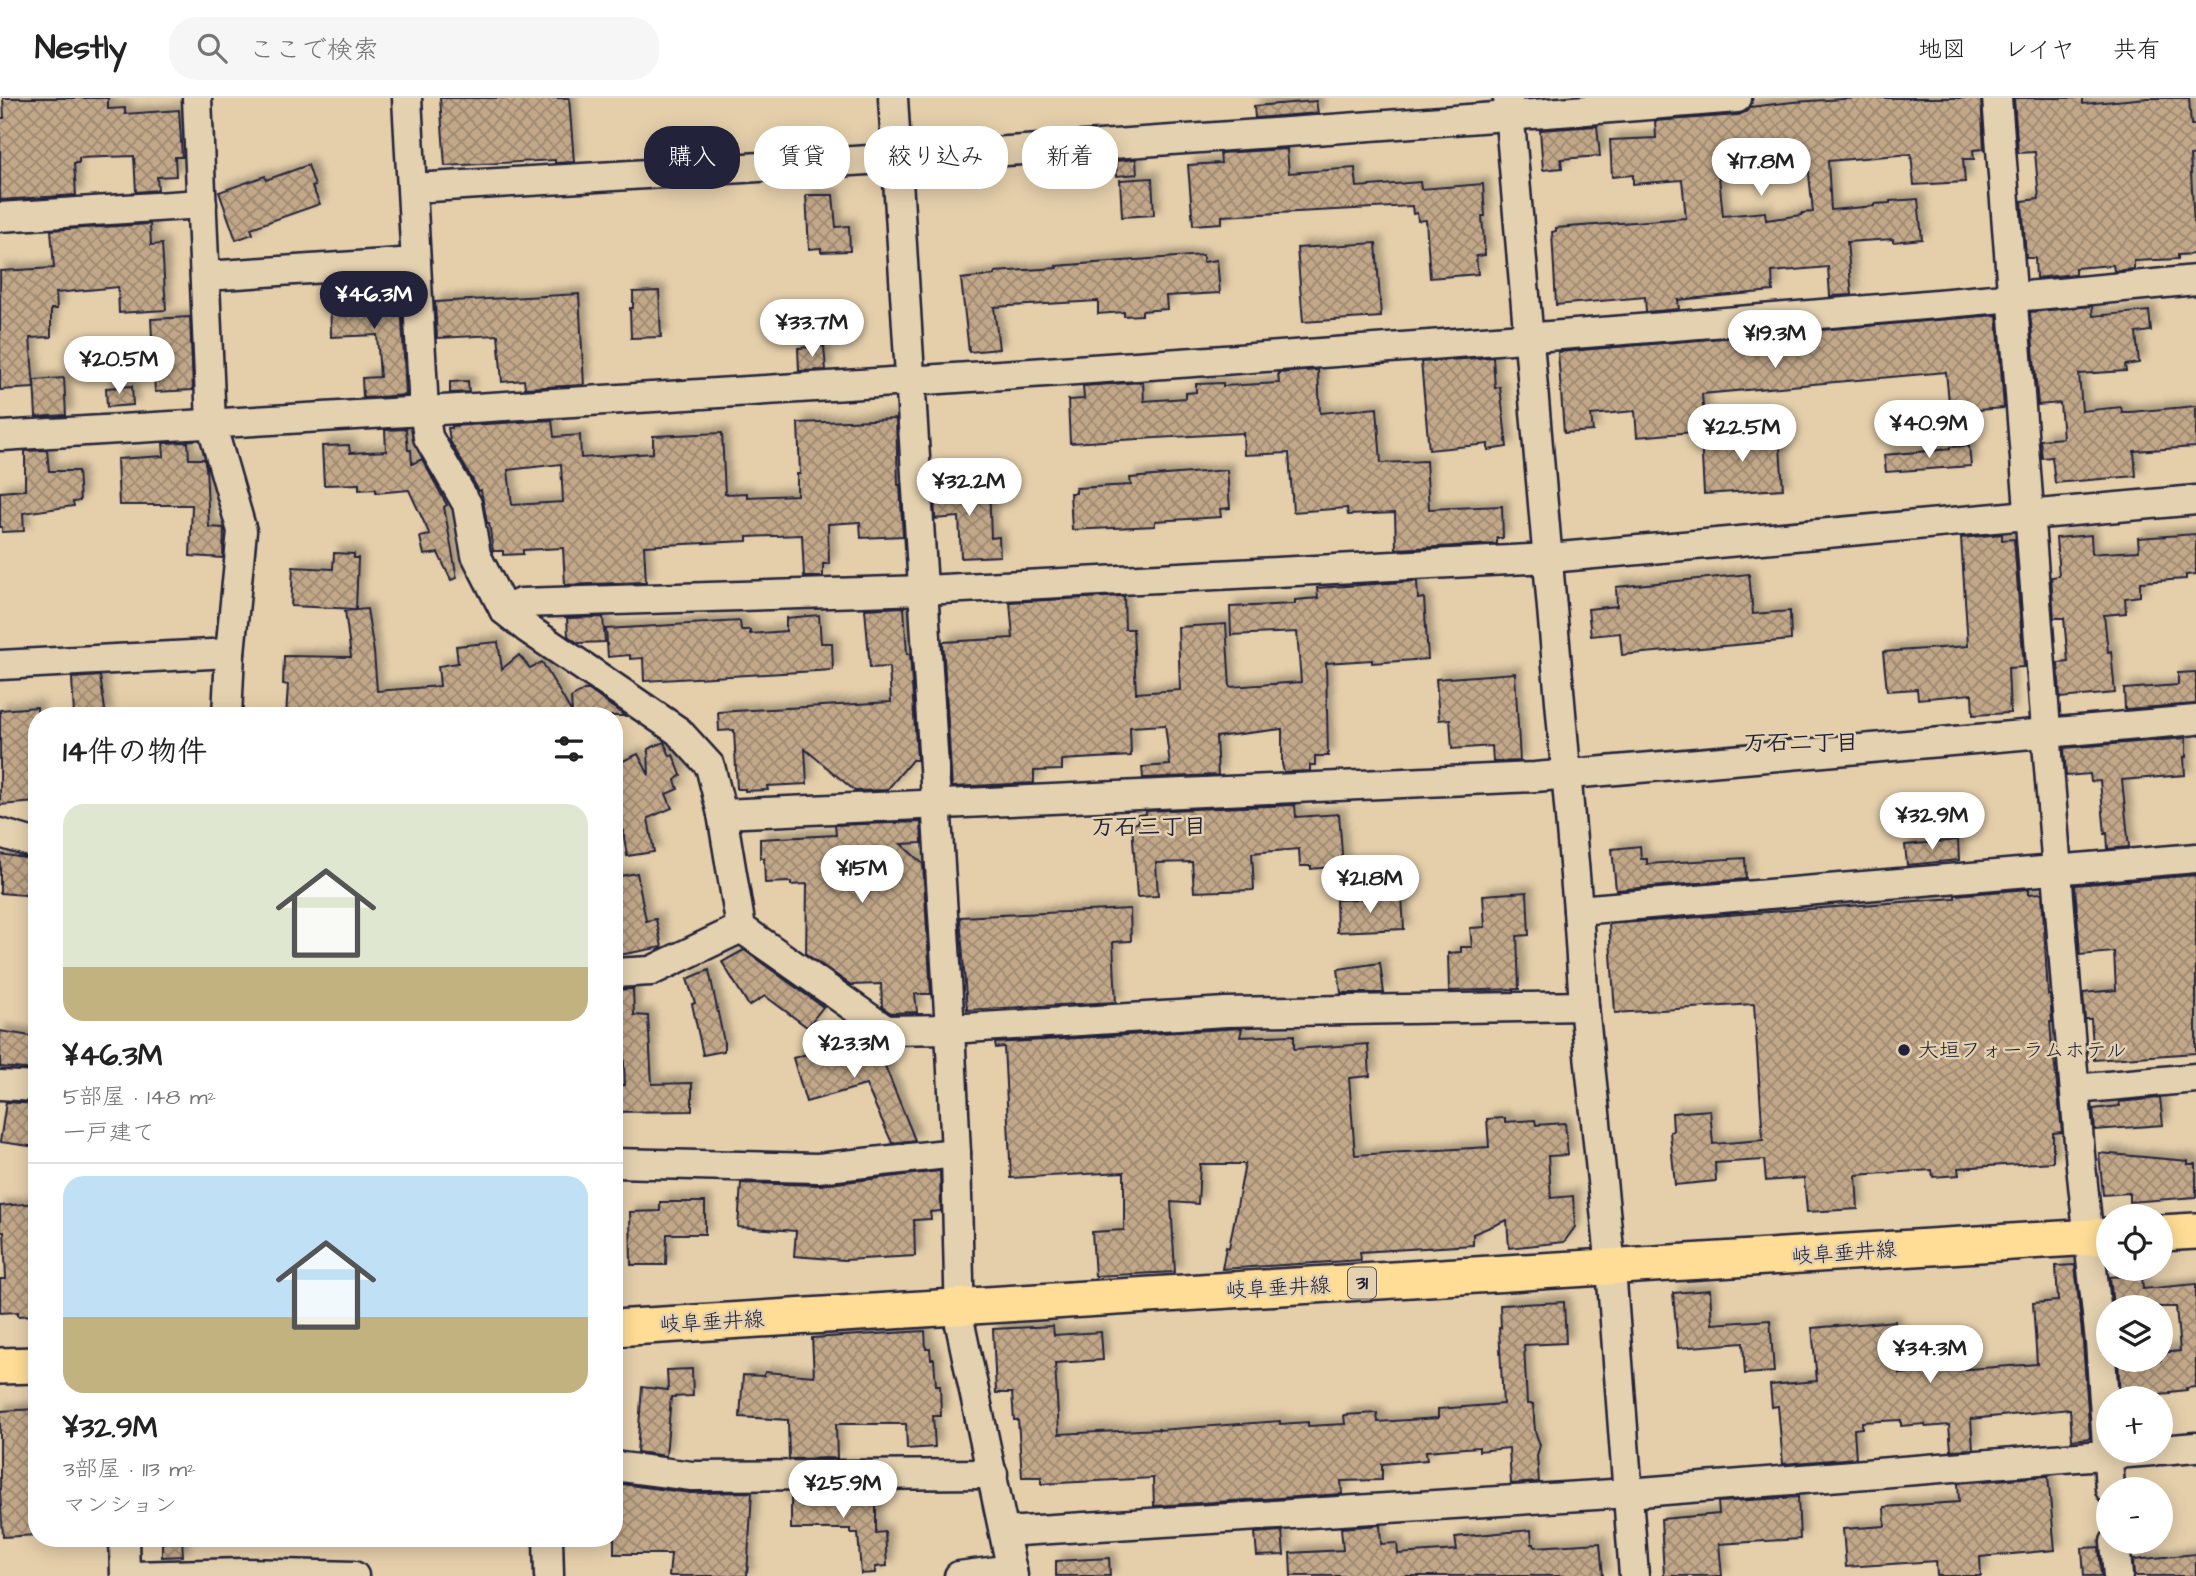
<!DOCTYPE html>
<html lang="ja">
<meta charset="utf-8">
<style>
body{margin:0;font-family:"Architects Daughter","Klee One",sans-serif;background:#f6f6f6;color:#222;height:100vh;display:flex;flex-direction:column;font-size:26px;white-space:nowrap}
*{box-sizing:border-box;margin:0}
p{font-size:23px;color:#767676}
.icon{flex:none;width:38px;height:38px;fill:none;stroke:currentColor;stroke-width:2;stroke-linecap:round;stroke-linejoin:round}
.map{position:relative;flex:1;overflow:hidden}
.drawer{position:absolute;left:28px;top:609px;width:595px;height:840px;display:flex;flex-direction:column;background:#fff;border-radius:28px;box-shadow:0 4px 18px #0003}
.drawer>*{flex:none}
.hud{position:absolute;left:644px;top:28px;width:665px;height:63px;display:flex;gap:14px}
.tools{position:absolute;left:2096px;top:1106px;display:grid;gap:14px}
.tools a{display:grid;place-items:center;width:77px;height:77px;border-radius:50%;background:#fff;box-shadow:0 4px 18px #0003;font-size:35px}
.price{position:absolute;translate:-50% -60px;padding:0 16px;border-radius:24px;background:#fff;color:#222;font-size:23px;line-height:46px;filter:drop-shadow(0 2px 4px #0008)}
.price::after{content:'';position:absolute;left:50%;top:42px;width:21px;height:16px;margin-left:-10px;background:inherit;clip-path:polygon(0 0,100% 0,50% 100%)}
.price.selected{background:#22223b;color:#fff}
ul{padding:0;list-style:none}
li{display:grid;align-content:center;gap:14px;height:371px;padding:0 35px}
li+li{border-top:2px solid #e0e0e0}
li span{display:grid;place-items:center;height:217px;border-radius:21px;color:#555}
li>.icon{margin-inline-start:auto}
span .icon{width:126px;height:126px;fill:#fffc;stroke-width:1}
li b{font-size:30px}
h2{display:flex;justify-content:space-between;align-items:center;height:84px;padding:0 35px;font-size:30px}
.tag{padding:0 24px;border-radius:28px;background:#fff;box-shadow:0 4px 18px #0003;font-size:24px;line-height:63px}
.tag.selected{background:#22223b;color:#fff}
header{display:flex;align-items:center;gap:42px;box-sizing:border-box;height:98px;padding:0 35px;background:#fff;border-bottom:2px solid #e0e0e0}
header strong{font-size:33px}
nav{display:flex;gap:38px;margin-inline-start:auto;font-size:24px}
.search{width:490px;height:63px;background:#f6f6f6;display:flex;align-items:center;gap:18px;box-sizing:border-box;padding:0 24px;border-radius:28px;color:#767676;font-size:26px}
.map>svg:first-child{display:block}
.building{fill:url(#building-cross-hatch);stroke:#22223b;stroke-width:2;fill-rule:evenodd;filter:url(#shadow)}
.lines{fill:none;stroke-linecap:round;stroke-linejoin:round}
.minor-casing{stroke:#22223b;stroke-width:33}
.major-casing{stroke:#22223b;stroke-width:40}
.minor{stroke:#e4d1af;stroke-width:28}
.major{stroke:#ffdd96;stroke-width:35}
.poi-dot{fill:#22223b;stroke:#e4d1af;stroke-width:2.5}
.labels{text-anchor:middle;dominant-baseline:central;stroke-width:5;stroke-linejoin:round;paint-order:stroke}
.shield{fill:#e4d1af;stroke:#5c565e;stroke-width:2}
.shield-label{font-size:19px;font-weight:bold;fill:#22223b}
.poi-label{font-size:21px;fill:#22223b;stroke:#e4d1af;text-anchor:start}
.street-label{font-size:21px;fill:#22223b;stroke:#e4d1af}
.neighbourhood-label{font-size:23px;font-weight:bold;fill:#22223b;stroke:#e4d1af}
</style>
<header>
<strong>Nestly</strong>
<div class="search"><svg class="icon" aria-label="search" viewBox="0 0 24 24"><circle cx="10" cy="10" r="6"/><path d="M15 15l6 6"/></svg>ここで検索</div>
<nav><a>地図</a><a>レイヤ</a><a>共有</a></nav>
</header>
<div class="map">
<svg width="2196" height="1478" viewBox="0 0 2196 1478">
<defs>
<pattern id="building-cross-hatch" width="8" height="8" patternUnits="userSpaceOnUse" patternTransform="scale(1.75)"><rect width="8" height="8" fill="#c2a889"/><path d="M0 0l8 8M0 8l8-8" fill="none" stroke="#9d8871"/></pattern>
<filter id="shadow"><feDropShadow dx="6" dy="-6" stdDeviation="3.5" flood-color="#0004"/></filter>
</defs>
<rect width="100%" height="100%" fill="#e5cfab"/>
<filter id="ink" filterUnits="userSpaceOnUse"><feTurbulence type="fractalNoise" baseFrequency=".0143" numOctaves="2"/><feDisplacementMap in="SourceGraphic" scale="14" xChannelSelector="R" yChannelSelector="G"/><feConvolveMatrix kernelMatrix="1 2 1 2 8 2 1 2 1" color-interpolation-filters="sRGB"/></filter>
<g filter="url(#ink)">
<!-- building -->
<g class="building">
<path d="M3 0H108V11L125 10V16L179 12 182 59H175L176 78 157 79 158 92 136 94 134 58 79 60V65H74L76 97 0 102V20H4Z"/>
<path d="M440 0H569L574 64 555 65V62L445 68Z"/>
<path d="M1861 0H1981L1984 51 1973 52 1974 61H1963L1965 84 1914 87 1911 56 1828 63 1831 112 1874 108V106L1890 105V103L1918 101 1922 141 1893 144V141L1847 144 1852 197 1830 198 1828 169 1772 174 1773 193 1678 202 1679 211 1646 214 1645 199 1556 207 1552 134 1556 133V130L1686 120 1682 82 1633 86V77L1612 79 1610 42 1656 40 1655 23 1738 17 1746 14 1750 9 1793 4ZM1787 66V69L1808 67 1813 114 1802 115V117L1766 122 1765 114 1723 118 1719 79H1723V72Z"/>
<path d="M2014 0H2083V6L2148 0H2189L2191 27H2196V57L2190 58 2194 126H2196V156L2178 157V161L2134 163V171L2114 173 2113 167 2075 170V176L2036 180 2035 160H2026L2022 103 2039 101 2035 54 2018 55Z"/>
<path d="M1316 3 1318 15 1255 20 1254 8Z"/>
<path d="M1597 28 1600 58 1561 61 1562 70 1543 72 1540 32Z"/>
<path d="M1287 51 1289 75 1355 70 1357 89 1420 84 1421 91 1483 86 1485 118H1482L1485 157 1476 158 1478 176 1430 180 1426 122 1418 123 1417 115 1413 116 1412 108 1222 118V125L1193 127 1188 67 1221 65 1220 55Z"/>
<path d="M1136 61 1137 76 1117 78 1116 63Z"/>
<path d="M308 67 315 88 312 89 320 106 251 130 253 136 236 142 219 94 265 78 266 82Z"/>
<path d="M1152 80 1154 117 1122 119 1120 82Z"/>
<path d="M806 97H833L836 129 849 128 850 153 821 154V150L809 151Z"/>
<path d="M150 126 151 147 162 146 166 212 119 215 118 189 56 195 57 211H51V239L30 240 34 290 0 292V173L54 170 51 132Z"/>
<path d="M1376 145 1381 219 1303 224 1297 150Z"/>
<path d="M1203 157V164L1217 162 1220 195 1166 198 1167 211 1142 213V217L1124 218V214L1098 216V203L994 209 999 251 969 254 961 181 995 177V174L1057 170 1056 168Z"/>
<path d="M400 185 406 297 363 300 362 280 380 279 377 237 331 239 330 188Z"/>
<path d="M659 193 661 239 631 240 630 210H633V194Z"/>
<path d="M579 196 584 287 525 290 524 282 502 284 498 237 437 240 435 204Z"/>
<path d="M2092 208 2093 218 2149 213 2151 233 2136 235 2139 265 2125 267 2126 273 2079 276 2082 313 2121 309 2122 314H2130L2196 308V349L2134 353 2136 378 2055 385 2052 359 2042 360 2040 342 2063 340 2060 305 2038 307 2030 214Z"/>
<path d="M1997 217 2004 310 1950 314 1946 274 1702 296 1705 333 1637 339 1635 313 1591 317 1593 333 1564 335 1558 254Z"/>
<path d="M190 219 193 292 155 294 151 221Z"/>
<path d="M824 248 826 272 799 273 798 250Z"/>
<path d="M1493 259 1495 290 1500 289 1507 349 1488 352V346L1429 352 1421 264Z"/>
<path d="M1318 272 1320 315 1377 310 1381 365 1426 363 1429 411 1502 408 1503 440H1497V446L1396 451 1395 415 1348 417 1347 410 1293 414 1289 355 1244 357 1243 335 1070 345 1068 302 1084 301 1083 288 1143 284 1144 303 1186 300V295L1196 294V286L1223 285V288L1279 285 1278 275Z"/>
<path d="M64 280 66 317 36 319 34 282Z"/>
<path d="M468 283 469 294 450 295V284Z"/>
<path d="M132 288 133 307 107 309 106 290Z"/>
<path d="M896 321 898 387H900L903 438 861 440 860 424 828 426 829 466H823V479H804L802 437 747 439V443L644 448 646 484 565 487 563 450 523 452V456L503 457V453H493L489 425H487L481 392 479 393 450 343 448 330H452V328L552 322 554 339 580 337 581 360 653 355V338L722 335 725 396 747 395V399L797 397V376H800L798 325ZM561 366 563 404 512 407 508 372Z"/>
<path d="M406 331 408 352H411L412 366 422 361 447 407 444 409 457 480 451 482 438 455 424 457 420 439 430 437 409 392 376 395V391L359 392V386L324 387 322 348 349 347 350 355 386 353 385 332Z"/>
<path d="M1779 335 1783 391 1704 396 1701 341Z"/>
<path d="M188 344 189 361H204L206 369 209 429 224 430 223 460 190 458 192 407H119L117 361 164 358 163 345Z"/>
<path d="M1969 348 1971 368 1886 374 1884 357 1950 351V349Z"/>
<path d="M47 352 49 373H78L80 403 73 404 74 408 23 415 24 433 2 434V429H0V394L25 392V353Z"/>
<path d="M1227 372 1230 410 1220 411 1221 419 1155 423V428L1072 432 1070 395H1076V390L1131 387 1130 380Z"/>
<path d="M989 386 991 440 999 439 1000 458 961 460 959 419 935 421 934 389Z"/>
<path d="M2002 436V442L2014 441 2024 569 2008 570 2010 615 1973 617 1972 596 1918 601 1917 591 1887 593 1883 554 1968 548 1961 440Z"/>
<path d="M2196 436V476L2186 477V481L2140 484V498L2125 500 2126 515 2104 517 2108 554 2111 553 2115 595 2060 600 2058 565 2068 564 2064 520H2054L2051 479 2059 478 2056 440 2091 437 2092 456 2103 455 2139 453 2138 440Z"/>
<path d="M334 455 354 456V460H358L356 511 291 508 293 469 333 471Z"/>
<path d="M1749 476 1753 516 1790 513 1791 542 1622 557 1620 535 1591 538 1588 511 1617 508 1616 489Z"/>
<path d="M1417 483 1418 501 1424 500 1428 561 1372 565V562L1326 565 1328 658H1315V667H1310V673L1284 674 1282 666V631L1216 639 1218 677 1143 680 1142 669 1170 667 1165 627 1130 629 1131 658 1062 662V672L1034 673V685L952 689 943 544 1013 540 1010 504 1124 498 1125 531H1133L1136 595 1180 592 1178 529 1226 526 1230 589 1301 584 1297 534 1231 537 1230 509 1295 506V502L1318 500 1317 490Z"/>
<path d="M904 509 907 556H910L917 662H912L887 692 855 693 805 651 807 686 767 688 768 692 745 693V691H737L734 632 719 633 718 614 891 604 889 569 870 570 865 511Z"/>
<path d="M367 511 374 554 377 593 440 588 438 568 458 565 456 548 498 544 502 571 519 557 530 570 542 564 572 615 571 600 584 592H589L625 618H508L506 614 435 618H286L288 587 283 586 284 558 351 559 345 513Z"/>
<path d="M819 517 821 545H832L833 572 644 583 643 560 630 561V557L608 559 606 531 740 523 741 532H750V536L786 533V520Z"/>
<path d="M603 519 605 544 578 545 568 538 567 520Z"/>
<path d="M2196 574V606L2125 611 2124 591 2178 587V575Z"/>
<path d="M1515 575 1520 663 1493 664 1492 648 1452 651 1450 621 1439 622 1436 581Z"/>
<path d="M100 578 106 618H74L72 580Z"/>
<path d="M37 609V704L0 707V612Z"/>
<path d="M2186 640V659H2184L2185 677 2122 682 2129 749 2108 751 2107 735 2105 736 2100 683 2091 684 2090 676 2066 678 2064 650Z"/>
<path d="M664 644 670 658 673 657 681 677 675 682 678 691 666 696 672 710 648 720 654 754 627 758 618 701 614 703V667L638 656 649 677 648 651Z"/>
<path d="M1295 707 1296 719 1339 716 1343 768 1311 771V768H1300L1299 751 1252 755 1254 792 1194 794 1192 764 1156 765 1158 798 1137 799 1132 726 1138 725V717L1146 716V713Z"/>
<path d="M921 724 922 745 901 746 923 766 931 896H915L917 914 891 915 882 909 881 886 851 887 806 856 807 786 791 787V784L765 785 764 760H760V741L836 737 835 727Z"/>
<path d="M1958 742 1959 762 1907 767 1905 747Z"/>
<path d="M1640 748 1641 761H1647V766L1745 760 1746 781 1616 792 1612 751Z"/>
<path d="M0 756 37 762V798L0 795Z"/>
<path d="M637 775 646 823 656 821 662 849 614 858V779Z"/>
<path d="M2196 777V955L2094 962 2091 921H2085L2083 895 2116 892 2114 854 2080 857 2075 787Z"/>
<path d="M2029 791V796L2042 795 2048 897H2050L2052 924H2050L2053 961 2054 960 2062 1034 2053 1035V1064L1958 1070 1959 1077 1933 1079 1932 1072 1856 1077 1858 1111 1807 1114 1804 1080 1766 1083 1764 1062 1715 1065 1716 1083 1675 1087 1670 1034 1673 1033 1672 1015 1710 1012 1713 1046 1763 1042 1754 906 1615 915 1609 826 1955 800V797Z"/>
<path d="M1527 794 1529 837 1517 838 1519 891 1449 893 1448 855 1461 854V849H1472L1470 830 1485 829 1483 797Z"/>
<path d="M1402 799 1404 831 1337 834 1336 802Z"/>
<path d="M1130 811 1131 843 1113 844 1116 904 967 912 960 819Z"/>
<path d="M744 852 823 909 807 929 765 898 749 908 722 864Z"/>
<path d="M1380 865 1384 895H1341L1338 871Z"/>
<path d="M709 872 724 944V953L703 957 692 906 695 905 687 881Z"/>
<path d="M633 891 634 917 648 918 652 986 692 985V1013L614 1014V987H625L622 925H614V892Z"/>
<path d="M1242 930 1240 939 1294 937V951L1368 946 1370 978 1349 980 1355 1057 1489 1049 1487 1021 1505 1020V1024L1535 1022 1536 1027 1565 1025 1568 1057 1548 1058 1551 1100 1573 1098 1575 1129 1564 1144 1509 1150 1507 1122 1473 1136V1147L1360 1154 1361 1162 1222 1171 1226 1149 1229 1150 1245 1066H1200L1198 1106 1171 1104 1175 1174 1095 1178 1092 1134 1124 1132V1074L1011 1080 1004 949 996 950 995 945Z"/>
<path d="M0 933 37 939V972L0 969Z"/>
<path d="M858 934 883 963 915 1042 892 1045 866 987 806 1004 793 960 832 949 826 944Z"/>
<path d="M2160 1000 2163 1027 2095 1032 2093 1011 2120 1008 2119 1004Z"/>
<path d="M6 1004 37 1006V1049L0 1044Z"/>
<path d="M2099 1055 2188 1063V1066H2196V1099L2129 1104V1095L2103 1097Z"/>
<path d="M940 1073 941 1113 930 1114 931 1121 914 1122 915 1158 844 1162 794 1158 796 1133 738 1129 741 1085 820 1087Z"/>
<path d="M660 1104H705V1136H667L666 1167H631L630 1114 660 1113Z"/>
<path d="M37 1105V1217L18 1218V1214L0 1215V1181H6L4 1134H0V1108Z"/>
<path d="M2075 1167 2083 1245 2090 1340 2072 1342 2070 1311 1971 1321 1973 1351 1951 1352 1949 1327 1926 1329 1925 1326 1901 1328V1322L1862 1324V1330L1854 1331 1856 1360 1783 1366 1778 1308 1772 1309 1770 1287 1817 1283 1812 1230 1895 1223 1899 1276 2037 1266 2033 1205 2058 1203 2056 1168Z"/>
<path d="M2142 1177 2143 1191 2196 1186V1289L2186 1290 2187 1292 2170 1294V1296L2120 1300 2118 1262H2161V1255L2180 1253 2176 1209H2113L2110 1179Z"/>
<path d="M1710 1192 1712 1226 1770 1222 1774 1274 1745 1276 1743 1245 1678 1250 1673 1195Z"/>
<path d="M1564 1204 1566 1245 1524 1247 1527 1306H1533L1535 1333 1540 1347 1537 1358 1539 1384 1511 1386 1509 1350 1479 1353V1349L1426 1353 1427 1362 1382 1366V1382L1341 1383 1342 1396 1154 1408 1153 1380 1041 1386V1379H1022L1018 1322H1014L1012 1295H996L993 1231 1053 1228 1054 1237 1101 1234 1103 1262 1055 1265 1059 1336 1159 1331V1332L1280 1323V1326L1308 1324V1328L1345 1326 1344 1317 1377 1315 1378 1324 1438 1320V1311L1503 1306 1499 1230H1501L1500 1207Z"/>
<path d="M925 1233 926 1251H930L931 1261H934L936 1287H940L941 1318H933L935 1349 907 1351 906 1326H836L837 1360 789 1361 788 1322 740 1319 743 1277 764 1278 765 1274 814 1278 812 1240Z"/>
<path d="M692 1271 693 1298 671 1299 666 1358 637 1354 642 1289 668 1292 667 1272Z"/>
<path d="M37 1311V1437L3 1439 0 1394V1313Z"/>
<path d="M2048 1378 2055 1452 1980 1459 1981 1478H1937L1936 1463 1846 1469 1843 1431 1885 1428 1884 1409 1959 1404 1958 1385Z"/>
<path d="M614 1385 690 1395 752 1394 747 1478H669L671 1456H614Z"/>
<path d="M876 1393V1435L885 1434 887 1468 875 1469V1475L861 1476 858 1435H850V1431H791V1394Z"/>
<path d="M1798 1399 1800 1441 1719 1446 1722 1478H1664L1661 1421 1719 1416 1718 1404Z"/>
<path d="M1380 1427 1381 1446 1397 1445 1398 1456 1457 1452 1455 1439 1531 1432 1532 1446H1534L1535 1449 1600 1445 1603 1478H1291L1290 1455 1343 1452 1341 1430Z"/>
<path d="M1282 1433 1284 1457 1257 1458 1255 1435Z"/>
<path d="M162 1440H182L183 1458 162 1459Z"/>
<path d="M2099 1449 2101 1478H2084L2082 1450Z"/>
<path d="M2196 1456V1478H2134L2133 1462Z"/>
<path d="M1109 1460 1110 1478H1056V1463Z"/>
</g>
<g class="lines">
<defs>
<g id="minor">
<path d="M197 0 211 325 242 433 230 555 227 618"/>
<path d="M407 0 424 312 428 339 467 406 476 457 504 512 528 531 678 633 710 668 722 716 741 830 886 932 950 931 1226 914 1584 908"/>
<path d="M893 0 950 931 956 1055 960 1226 1013 1478"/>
<path d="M1508 0 1578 812 1584 908 1611 1170 1634 1478"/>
<path d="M1997 0 2066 889 2081 1068 2100 1244 2110 1391"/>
<path d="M413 90C854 64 1296 36 1737 0"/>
<path d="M0 119 202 106"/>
<path d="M206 178 416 164"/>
<path d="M0 338C733 295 1466 253 2196 182"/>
<path d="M504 512 521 505 924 492 1549 460 2196 402"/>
<path d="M0 567 230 555"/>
<path d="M722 716 1535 679 2196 622"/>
<path d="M0 735 37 746"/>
<path d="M1578 812 2196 760"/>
<path d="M614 875 651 873 741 830"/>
<path d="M0 987 37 989"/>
<path d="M2075 991 2196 980"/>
<path d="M614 1065 818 1070 956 1055"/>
<path d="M2161 1352 2196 1349"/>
<path d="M614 1368 692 1378 993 1376"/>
<path d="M1004 1434 1628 1395 2153 1353"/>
<path d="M124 1440 125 1478"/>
<path d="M548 1440 549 1478"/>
<path d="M2115 1444 2118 1478"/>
<path d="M132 1478 242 1475 354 1478"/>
<path d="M959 1478 1012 1471"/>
</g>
<g id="major">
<path d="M2161 1135 2196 1133"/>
<path d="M614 1230 2109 1138"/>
<path d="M0 1268 37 1267"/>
</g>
</defs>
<!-- minor casing -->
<use href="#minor" class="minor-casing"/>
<!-- major casing -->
<use href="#major" class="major-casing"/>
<!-- minor -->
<use href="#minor" class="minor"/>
<!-- major -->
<use href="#major" class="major"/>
</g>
</g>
<!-- markers -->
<circle class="poi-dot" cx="1904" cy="952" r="7"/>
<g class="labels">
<!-- shield labels -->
<rect class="shield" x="1348" y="1169.5" width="28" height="31" rx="5"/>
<g class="shield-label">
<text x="1362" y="1185">31</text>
</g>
<!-- poi labels -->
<g class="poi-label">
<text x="1918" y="952">大垣フォーラムホテル</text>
</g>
<!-- street labels -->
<g class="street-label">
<text transform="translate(1844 1155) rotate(-4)">岐阜垂井線</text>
<text transform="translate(1278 1190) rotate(-3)">岐阜垂井線</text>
<text transform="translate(712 1224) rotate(-3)">岐阜垂井線</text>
</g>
<!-- neighbourhood labels -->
<g class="neighbourhood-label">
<text x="1801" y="645">万石二丁目</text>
<text x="1149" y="729">万石三丁目</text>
</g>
</g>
</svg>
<div class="tools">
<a><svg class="icon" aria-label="locate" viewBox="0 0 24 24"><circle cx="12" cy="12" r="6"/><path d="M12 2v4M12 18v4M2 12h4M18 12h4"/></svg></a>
<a><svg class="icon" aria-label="layers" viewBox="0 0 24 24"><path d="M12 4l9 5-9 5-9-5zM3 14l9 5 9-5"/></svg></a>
<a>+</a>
<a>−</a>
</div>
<b class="price" style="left:1761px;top:100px">¥17.8M</b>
<b class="price selected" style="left:374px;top:233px">¥46.3M</b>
<b class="price" style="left:812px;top:261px">¥33.7M</b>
<b class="price" style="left:1775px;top:272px">¥19.3M</b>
<b class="price" style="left:119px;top:298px">¥20.5M</b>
<b class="price" style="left:1929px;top:362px">¥40.9M</b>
<b class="price" style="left:1742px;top:366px">¥22.5M</b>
<b class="price" style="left:969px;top:420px">¥32.2M</b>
<b class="price" style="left:1932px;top:754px">¥32.9M</b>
<b class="price" style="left:862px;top:807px">¥15M</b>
<b class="price" style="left:1370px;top:817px">¥21.8M</b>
<b class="price" style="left:854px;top:982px">¥23.3M</b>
<b class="price" style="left:1930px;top:1287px">¥34.3M</b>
<b class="price" style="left:843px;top:1422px">¥25.9M</b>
<div class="hud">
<a class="tag selected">購入</a>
<a class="tag">賃貸</a>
<a class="tag">絞り込み</a>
<a class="tag">新着</a>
</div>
<section class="drawer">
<h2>14件の物件<svg class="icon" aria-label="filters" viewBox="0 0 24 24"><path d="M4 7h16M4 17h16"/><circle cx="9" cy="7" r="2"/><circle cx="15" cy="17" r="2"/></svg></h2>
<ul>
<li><span style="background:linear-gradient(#dfe7d0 75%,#c2b280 0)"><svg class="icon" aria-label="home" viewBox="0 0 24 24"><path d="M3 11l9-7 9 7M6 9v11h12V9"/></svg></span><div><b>¥46.3M</b><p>5部屋 · 148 m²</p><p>一戸建て</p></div></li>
<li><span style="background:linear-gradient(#bfe0f5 65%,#c2b280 0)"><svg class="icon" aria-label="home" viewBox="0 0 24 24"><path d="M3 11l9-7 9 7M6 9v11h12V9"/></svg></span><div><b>¥32.9M</b><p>3部屋 · 113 m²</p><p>マンション</p></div></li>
</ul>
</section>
</div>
